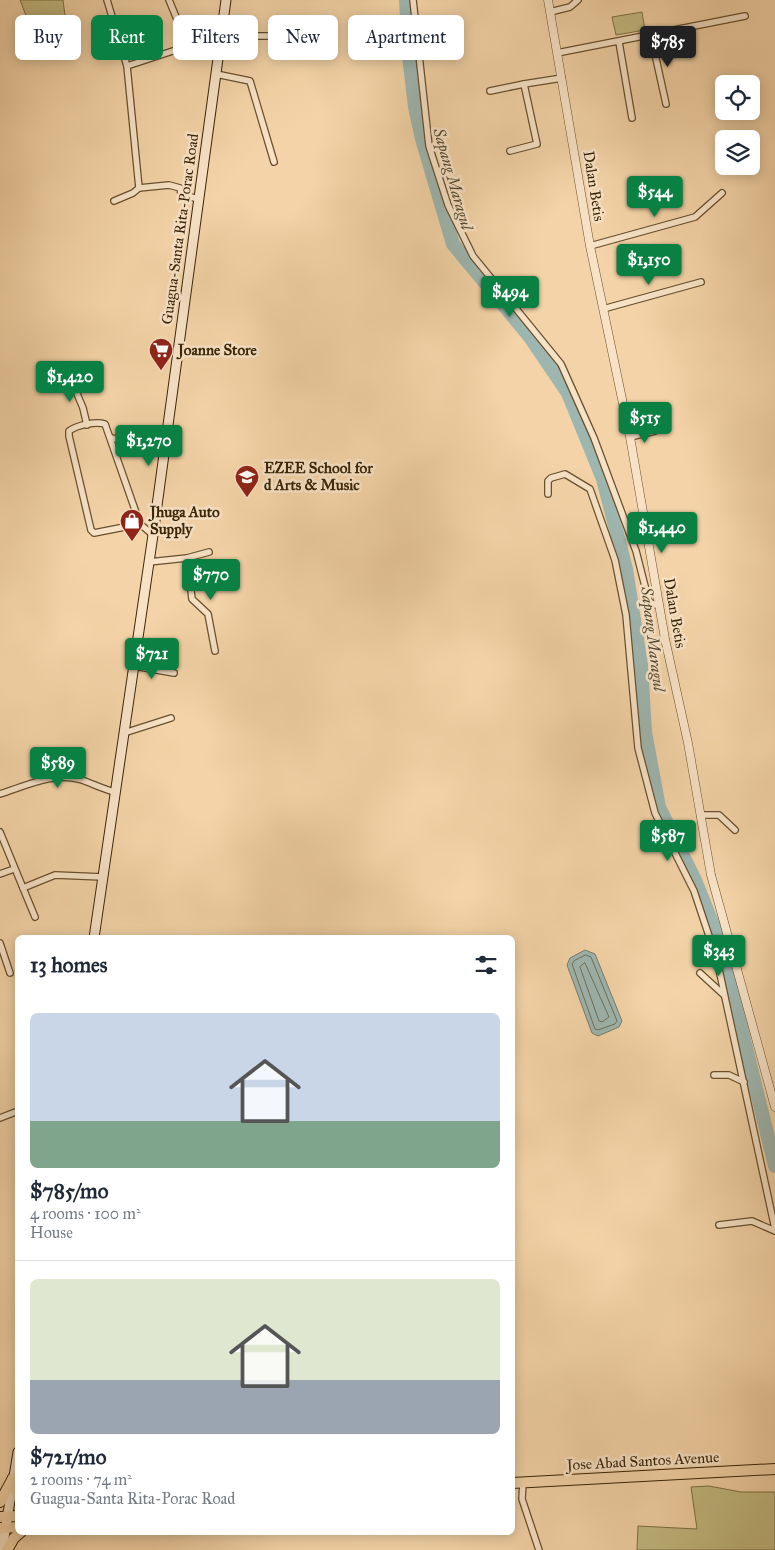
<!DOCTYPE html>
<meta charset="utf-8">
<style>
body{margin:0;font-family:"IM FELL Great Primer",serif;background:#f6f6f7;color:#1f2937;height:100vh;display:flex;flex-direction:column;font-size:19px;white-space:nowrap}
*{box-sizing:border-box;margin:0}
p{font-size:16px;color:#747a83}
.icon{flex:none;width:28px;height:28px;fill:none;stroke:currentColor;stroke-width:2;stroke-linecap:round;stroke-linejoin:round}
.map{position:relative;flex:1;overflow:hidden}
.side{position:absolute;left:15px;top:935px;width:500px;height:600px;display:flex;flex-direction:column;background:#fff;border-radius:8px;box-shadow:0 2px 12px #0003}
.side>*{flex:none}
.guide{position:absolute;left:15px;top:15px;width:500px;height:45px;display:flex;gap:10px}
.controls{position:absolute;left:715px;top:75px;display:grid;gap:10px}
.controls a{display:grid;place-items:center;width:45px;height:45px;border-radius:8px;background:#fff;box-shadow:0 2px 12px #0003;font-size:25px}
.price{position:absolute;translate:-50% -42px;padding:0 11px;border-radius:5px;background:#0b8043;color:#fff;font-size:16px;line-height:32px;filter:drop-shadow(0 1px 2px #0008)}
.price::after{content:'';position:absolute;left:50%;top:30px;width:15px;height:11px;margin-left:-8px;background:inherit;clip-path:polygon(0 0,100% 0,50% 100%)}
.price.active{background:#222;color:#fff}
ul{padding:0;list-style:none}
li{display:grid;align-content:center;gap:10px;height:265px;padding:0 15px}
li+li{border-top:1px solid #e0e1e3}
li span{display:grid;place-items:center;height:155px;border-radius:8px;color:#555}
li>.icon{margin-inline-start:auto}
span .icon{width:90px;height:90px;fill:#fffc;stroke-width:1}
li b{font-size:21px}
h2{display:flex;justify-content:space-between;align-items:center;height:60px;padding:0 15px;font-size:21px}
.tag{padding:0 18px;border-radius:8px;background:#fff;box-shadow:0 2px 12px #0003;font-size:18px;line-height:45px}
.tag.active{background:#0b8043;color:#fff}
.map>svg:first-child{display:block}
.green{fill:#c3ba82;stroke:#7e7044}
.water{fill:#9eb6b0;stroke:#767c6c}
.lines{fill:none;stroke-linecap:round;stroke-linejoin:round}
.shore{stroke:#6c6e5b;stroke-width:1}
.river{stroke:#9eb6b0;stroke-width:14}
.minor-casing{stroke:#68502e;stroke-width:8}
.tertiary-casing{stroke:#68502e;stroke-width:9}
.secondary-casing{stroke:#392506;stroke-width:11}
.trunk-casing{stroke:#392506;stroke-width:12}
.minor{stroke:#f7e2c6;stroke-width:5.5}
.tertiary{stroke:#f7e2c6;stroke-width:8}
.secondary{stroke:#f7e2c6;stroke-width:9}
.trunk{stroke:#f3d3a7;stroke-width:10}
.labels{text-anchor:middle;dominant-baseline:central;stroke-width:5;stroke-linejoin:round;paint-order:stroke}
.street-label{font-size:15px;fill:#392506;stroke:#f7e2c6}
.poi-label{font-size:15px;font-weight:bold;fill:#392506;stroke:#f7e2c6;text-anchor:start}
.water-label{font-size:16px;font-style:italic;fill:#524930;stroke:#f7e2c6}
</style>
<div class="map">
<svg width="775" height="1550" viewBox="0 0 775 1550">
<rect width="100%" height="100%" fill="#f3d3a7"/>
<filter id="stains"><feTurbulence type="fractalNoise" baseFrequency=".004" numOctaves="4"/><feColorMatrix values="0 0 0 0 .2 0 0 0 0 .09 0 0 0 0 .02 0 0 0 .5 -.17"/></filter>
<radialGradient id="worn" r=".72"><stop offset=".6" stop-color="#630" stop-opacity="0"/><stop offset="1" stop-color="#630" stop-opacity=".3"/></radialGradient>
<!-- green -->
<g class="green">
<path d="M20 0H63L66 23 33 34Z"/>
<path d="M642 12 645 30 616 35 612 17Z"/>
<path d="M709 1486 741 1492H775V1550H637L638 1526 697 1529 691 1487Z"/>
</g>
<!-- water -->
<path class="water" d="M585 950 595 954 622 1021 619 1027 598 1036 592 1033 567 965 570 958Z"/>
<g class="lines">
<!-- shore -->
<g class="shore">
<path d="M586 955 591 957 617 1021 615 1024 598 1030 595 1029 572 964 574 961Z"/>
<path d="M585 963 609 1017 602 1022 599 1021 580 967Z"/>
</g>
<!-- river -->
<path class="river" d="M406 0 409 56 415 107 422 139 453 244 530 337 568 393 603 479 626 569 641 665 645 732 659 807 695 880 720 942 775 1166"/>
<defs>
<g id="minor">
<path d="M107 0 127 66 139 188 169 185 180 188 181 194 198 199"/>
<path d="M169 0 188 46"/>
<path d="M413 0 429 146 448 205 473 256 561 364 594 438 636 551 649 602 659 606"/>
<path d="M550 12 570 7 578 0"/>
<path d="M223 28 245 36H273L278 39"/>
<path d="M651 36 666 104"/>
<path d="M619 42 632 118"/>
<path d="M557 53 745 16"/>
<path d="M127 66 188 46 218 54"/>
<path d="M216 74 250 81 274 162"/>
<path d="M490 91 524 84"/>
<path d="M510 151 537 144 524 84 562 78"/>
<path d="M114 201 133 193 139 188"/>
<path d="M590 246 695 217 722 193"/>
<path d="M603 309 701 282"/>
<path d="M70 377 83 408 87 425"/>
<path d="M630 437 655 431"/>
<path d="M111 438 164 448"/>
<path d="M548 494V481L551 478 565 474 590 489 615 560 626 615 638 748 655 813 694 891 717 960 775 1229"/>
<path d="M140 524 94 533 91 530 69 436V431C77 425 96 421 105 424L140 524 153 535"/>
<path d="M187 558 192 599 208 614 215 651"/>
<path d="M149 562 187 558 209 552"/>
<path d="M134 666 174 673"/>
<path d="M124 733 171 718"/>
<path d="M0 794C25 786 56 771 82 780 93 784 103 789 115 792"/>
<path d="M700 815H719L735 830"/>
<path d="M0 832 23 888 55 875 103 877"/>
<path d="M0 874 14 869"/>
<path d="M23 888 35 917"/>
<path d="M0 943 10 973"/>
<path d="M700 973 724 995"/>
<path d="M714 1075H729L744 1082"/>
<path d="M0 1118 18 1111"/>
<path d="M719 1225 752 1221 775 1231"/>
<path d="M523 1483 522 1499 539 1550"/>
</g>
<path id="tertiary" d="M548 0 590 246 630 437 665 639 688 743 711 875 775 1107"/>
<g id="secondary">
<path d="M94 938 153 535 226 0"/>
<path d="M2 1550 18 1452"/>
</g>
<g id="trunk">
<path d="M13 1478 18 1495"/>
<path d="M512 1483 775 1469"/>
<path d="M0 1502 13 1478"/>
<path d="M0 1517 18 1516"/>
<path d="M0 1528 18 1527"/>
<path d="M7 1550 14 1538 21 1532"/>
</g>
</defs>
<!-- minor casing -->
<use href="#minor" class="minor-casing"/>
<!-- tertiary casing -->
<use href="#tertiary" class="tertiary-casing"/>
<!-- secondary casing -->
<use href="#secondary" class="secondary-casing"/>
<!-- trunk casing -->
<use href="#trunk" class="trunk-casing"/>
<!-- minor -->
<use href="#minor" class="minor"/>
<!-- tertiary -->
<use href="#tertiary" class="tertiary"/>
<!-- secondary -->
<use href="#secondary" class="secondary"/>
<!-- trunk -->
<use href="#trunk" class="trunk"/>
</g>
<!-- icons -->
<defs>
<symbol id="supermarket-pin" viewBox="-11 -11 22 30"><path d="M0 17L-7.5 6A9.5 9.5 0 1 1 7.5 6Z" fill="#8f2418" stroke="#f7e2c6"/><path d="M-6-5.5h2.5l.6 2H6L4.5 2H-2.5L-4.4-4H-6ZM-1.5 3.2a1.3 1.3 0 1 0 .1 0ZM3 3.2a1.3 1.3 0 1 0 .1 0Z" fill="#fff"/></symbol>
<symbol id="school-pin" viewBox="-11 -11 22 30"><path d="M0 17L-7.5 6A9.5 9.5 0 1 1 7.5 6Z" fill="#8f2418" stroke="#f7e2c6"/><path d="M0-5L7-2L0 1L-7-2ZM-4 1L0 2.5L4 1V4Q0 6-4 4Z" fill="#fff"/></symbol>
<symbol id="shop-pin" viewBox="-11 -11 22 30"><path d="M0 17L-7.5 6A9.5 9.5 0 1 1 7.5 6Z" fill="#8f2418" stroke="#f7e2c6"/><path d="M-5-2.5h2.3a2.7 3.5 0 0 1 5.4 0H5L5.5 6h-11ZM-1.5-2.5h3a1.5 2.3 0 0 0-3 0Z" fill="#fff"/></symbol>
</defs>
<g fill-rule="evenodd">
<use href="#supermarket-pin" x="147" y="336" width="28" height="38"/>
<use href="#school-pin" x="233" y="463" width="28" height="38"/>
<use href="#shop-pin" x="118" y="507" width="28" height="38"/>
</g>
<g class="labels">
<!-- street labels -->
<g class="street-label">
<text transform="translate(594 186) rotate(81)">Dalan Betis</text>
<text transform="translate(180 229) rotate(-82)">Guagua-Santa Rita-Porac Road</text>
<text transform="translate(675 613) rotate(80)">Dalan Betis</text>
<text transform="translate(643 1461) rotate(-3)">Jose Abad Santos Avenue</text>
</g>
<!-- poi labels -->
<g class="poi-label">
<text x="178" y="350">Joanne Store</text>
<text x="264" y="468">EZEE School for<tspan x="264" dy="17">d Arts &amp; Music</tspan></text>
<text x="150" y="512">Jhuga Auto<tspan x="150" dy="17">Supply</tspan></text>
</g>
<!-- water labels -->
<g class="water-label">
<text transform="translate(453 179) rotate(74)">Sapang Maragul</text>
<text transform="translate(653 639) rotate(83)">Sapang Maragul</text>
</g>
</g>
<rect width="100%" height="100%" filter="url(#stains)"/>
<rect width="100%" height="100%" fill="url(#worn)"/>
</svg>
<div class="controls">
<a><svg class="icon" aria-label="locate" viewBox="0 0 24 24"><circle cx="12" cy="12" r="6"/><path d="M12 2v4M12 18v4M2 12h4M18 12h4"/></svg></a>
<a><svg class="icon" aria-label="layers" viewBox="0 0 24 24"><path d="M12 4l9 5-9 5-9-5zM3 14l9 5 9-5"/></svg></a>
</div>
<b class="price active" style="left:668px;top:68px">$785</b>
<b class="price" style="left:655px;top:218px">$544</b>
<b class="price" style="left:649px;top:286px">$1,150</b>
<b class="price" style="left:510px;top:318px">$494</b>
<b class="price" style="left:70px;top:403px">$1,420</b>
<b class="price" style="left:645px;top:444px">$515</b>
<b class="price" style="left:149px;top:467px">$1,270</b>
<b class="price" style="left:662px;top:554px">$1,440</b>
<b class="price" style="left:211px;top:601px">$770</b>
<b class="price" style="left:152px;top:680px">$721</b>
<b class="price" style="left:58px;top:789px">$589</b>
<b class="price" style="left:668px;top:862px">$587</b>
<b class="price" style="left:719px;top:977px">$343</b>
<div class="guide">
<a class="tag">Buy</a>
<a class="tag active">Rent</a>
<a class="tag">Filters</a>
<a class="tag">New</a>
<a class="tag">Apartment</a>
</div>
<section class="side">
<h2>13 homes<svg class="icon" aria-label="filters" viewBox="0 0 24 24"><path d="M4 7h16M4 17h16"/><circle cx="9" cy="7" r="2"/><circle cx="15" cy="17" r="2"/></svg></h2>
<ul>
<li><span style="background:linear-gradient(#c9d6e8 70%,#7fa58c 0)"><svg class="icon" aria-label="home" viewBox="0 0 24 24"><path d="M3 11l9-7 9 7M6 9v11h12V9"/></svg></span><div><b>$785/mo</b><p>4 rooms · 100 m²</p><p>House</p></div></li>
<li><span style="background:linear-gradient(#dfe7d0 65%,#9aa5b1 0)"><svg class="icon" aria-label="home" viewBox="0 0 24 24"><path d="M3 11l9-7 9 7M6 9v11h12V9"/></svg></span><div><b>$721/mo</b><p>2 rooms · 74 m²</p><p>Guagua-Santa Rita-Porac Road</p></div></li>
</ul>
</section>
</div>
